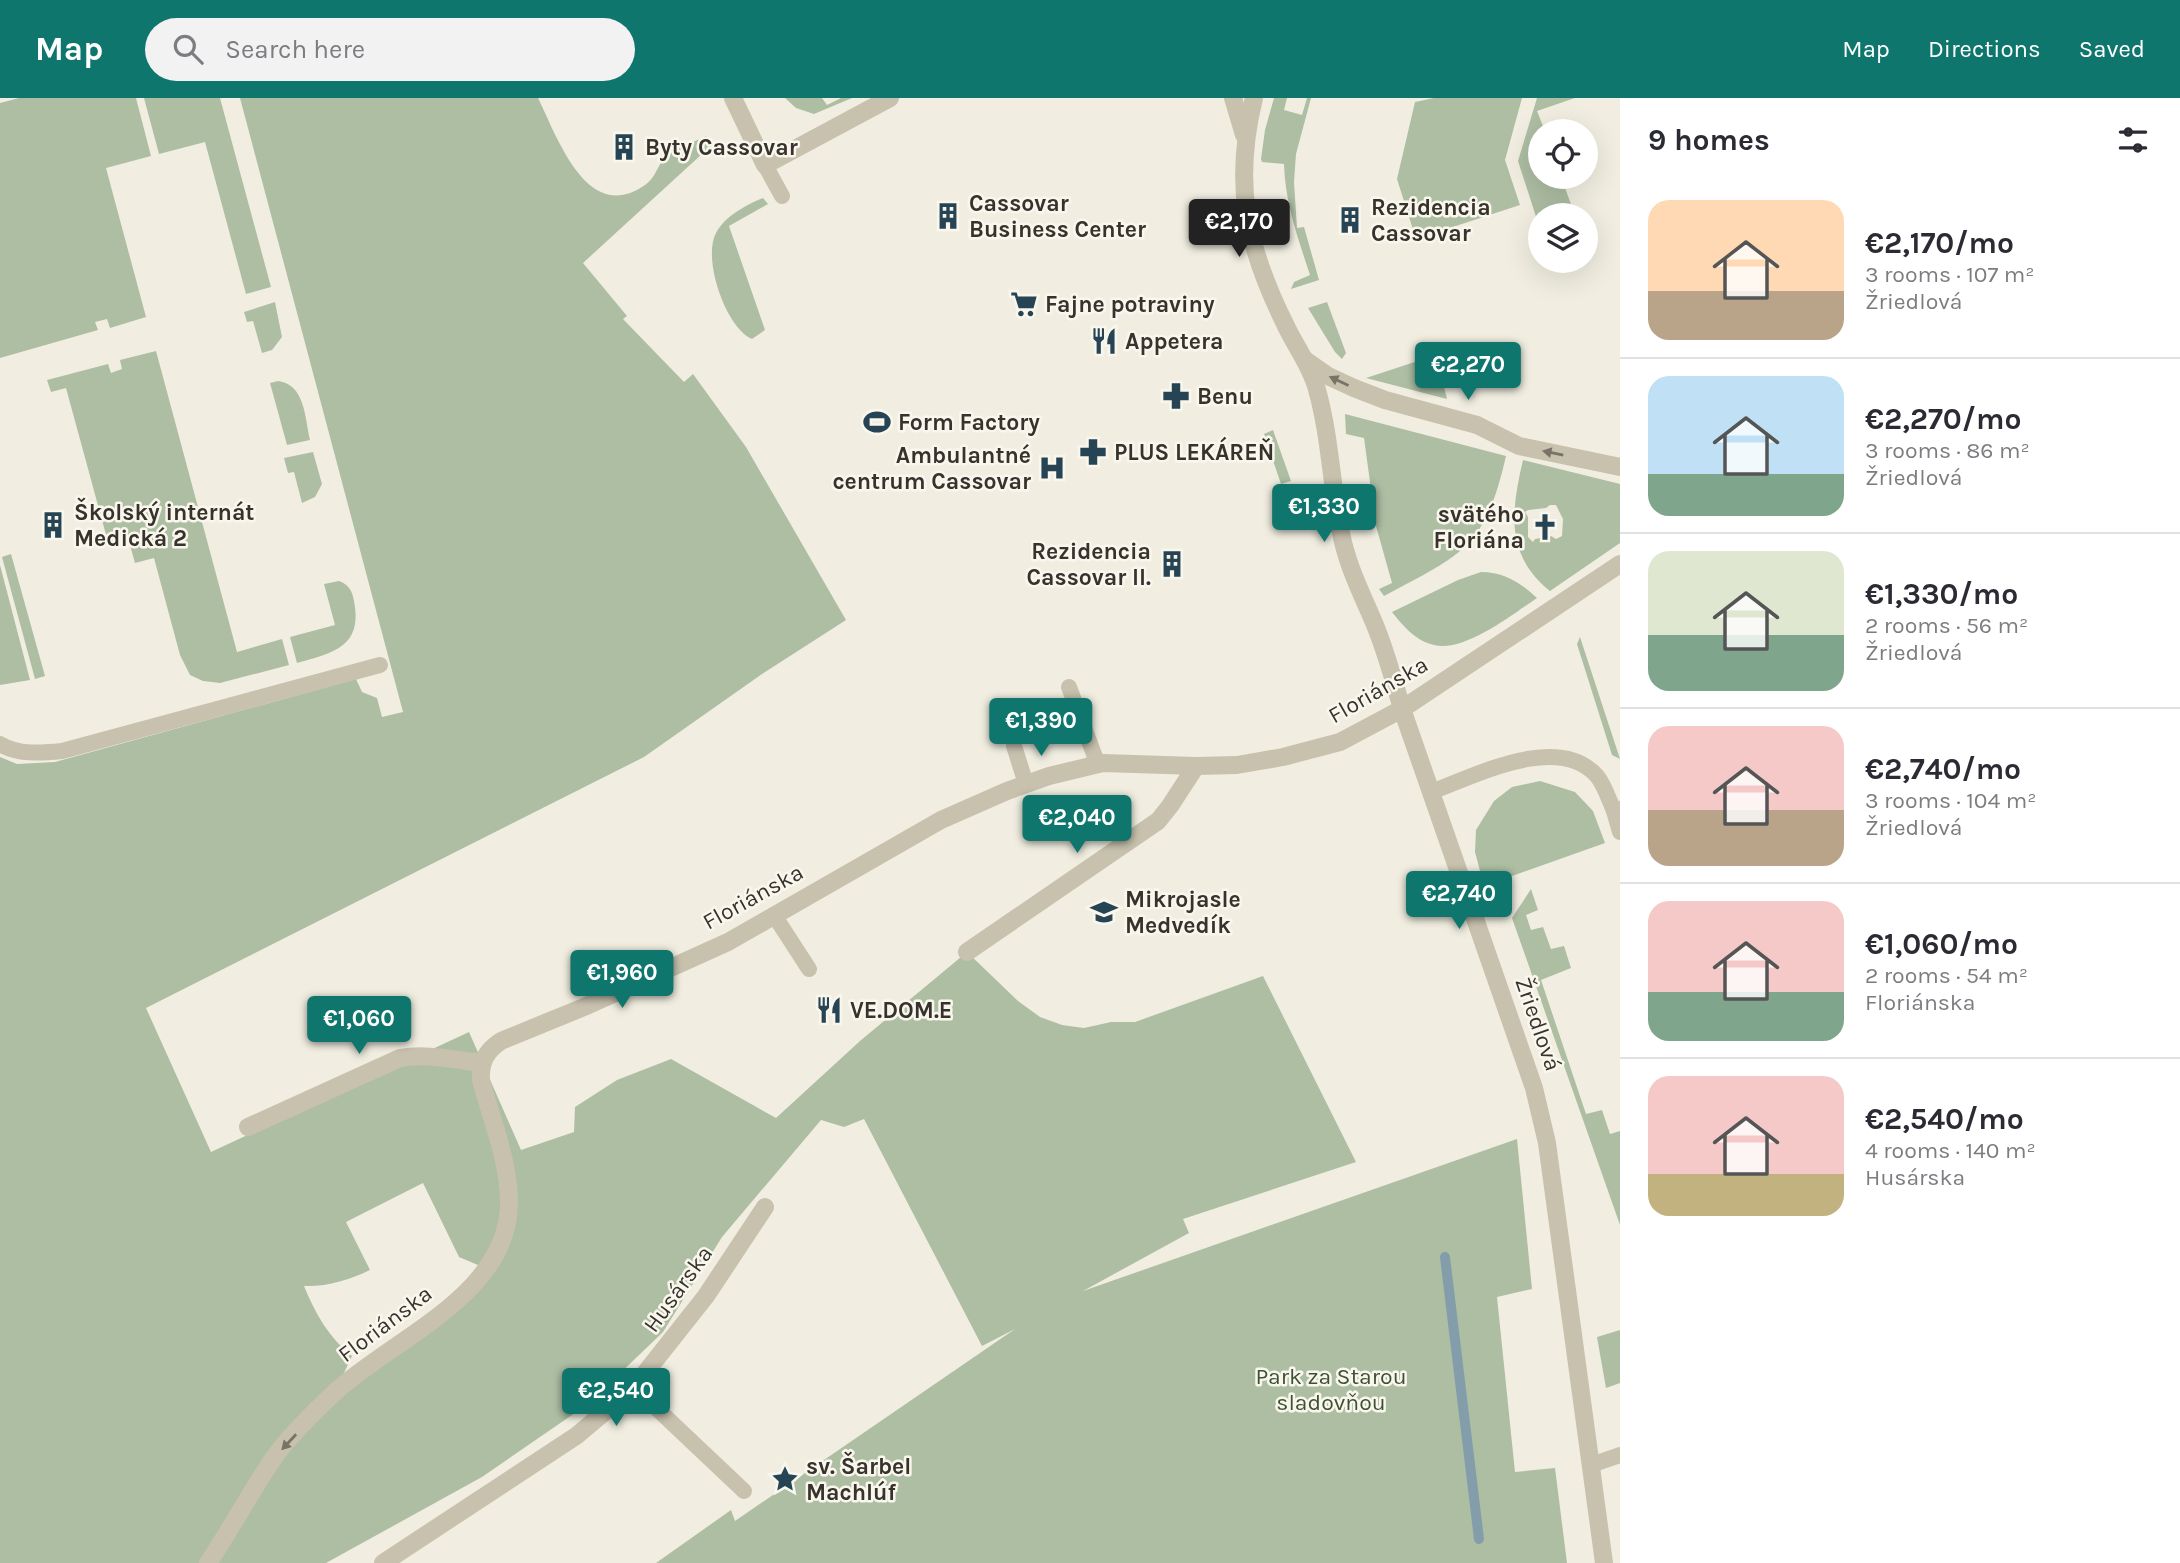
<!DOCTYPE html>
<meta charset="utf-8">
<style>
body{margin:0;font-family:Karla,sans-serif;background:#f2f2f3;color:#2b2b33;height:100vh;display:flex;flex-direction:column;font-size:26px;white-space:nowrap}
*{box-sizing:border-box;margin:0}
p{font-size:23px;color:#7c7c81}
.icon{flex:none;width:38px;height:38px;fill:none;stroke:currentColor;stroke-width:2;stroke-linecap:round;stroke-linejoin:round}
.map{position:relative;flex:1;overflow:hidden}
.drawer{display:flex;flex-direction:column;background:#fff;width:560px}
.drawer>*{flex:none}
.controls{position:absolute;left:1528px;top:21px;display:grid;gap:14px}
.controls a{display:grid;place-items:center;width:70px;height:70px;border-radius:50%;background:#fff;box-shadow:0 7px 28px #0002;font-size:35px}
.price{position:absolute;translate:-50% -60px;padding:0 16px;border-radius:7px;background:#0f766e;color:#fff;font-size:23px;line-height:46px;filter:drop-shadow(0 2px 4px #0008)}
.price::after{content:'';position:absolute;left:50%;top:42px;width:21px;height:16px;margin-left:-10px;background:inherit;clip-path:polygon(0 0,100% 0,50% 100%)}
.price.active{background:#222;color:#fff}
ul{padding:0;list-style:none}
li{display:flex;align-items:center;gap:21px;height:175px;padding:0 28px}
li+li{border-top:2px solid #e1e1e2}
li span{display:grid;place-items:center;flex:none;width:196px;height:140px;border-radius:21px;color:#555}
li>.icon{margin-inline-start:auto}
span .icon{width:84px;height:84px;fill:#fffc;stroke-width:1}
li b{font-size:30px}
h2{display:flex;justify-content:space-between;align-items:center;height:84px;padding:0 28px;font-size:30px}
header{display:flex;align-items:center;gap:42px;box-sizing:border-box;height:98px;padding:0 35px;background:#0f766e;color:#fff}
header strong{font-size:33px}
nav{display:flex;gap:38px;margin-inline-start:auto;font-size:24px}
.search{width:490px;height:63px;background:#f2f2f3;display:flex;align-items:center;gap:18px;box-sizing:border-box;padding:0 24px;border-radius:38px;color:#7c7c81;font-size:26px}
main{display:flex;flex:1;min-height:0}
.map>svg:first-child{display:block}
.green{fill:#adbea3;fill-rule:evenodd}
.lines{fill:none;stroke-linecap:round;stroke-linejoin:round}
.stream{stroke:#839eaa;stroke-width:10}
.lane{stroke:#c8c1ae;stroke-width:16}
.street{stroke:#c8c1ae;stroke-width:18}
.oneway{fill:#787366}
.labels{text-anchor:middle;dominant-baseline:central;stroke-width:5;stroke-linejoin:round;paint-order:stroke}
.poi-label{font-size:23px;font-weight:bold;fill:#37332c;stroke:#f9f7ed;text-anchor:start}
.street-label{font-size:23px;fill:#37332c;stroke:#f9f7ed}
.park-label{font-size:23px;fill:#3d5232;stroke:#f9f7ed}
</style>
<header>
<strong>Map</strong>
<div class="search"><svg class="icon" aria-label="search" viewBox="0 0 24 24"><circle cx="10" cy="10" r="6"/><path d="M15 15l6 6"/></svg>Search here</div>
<nav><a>Map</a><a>Directions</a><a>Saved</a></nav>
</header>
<main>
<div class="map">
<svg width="1620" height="1465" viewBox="0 0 1620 1465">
<rect width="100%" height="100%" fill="#f1eee1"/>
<!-- green -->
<g class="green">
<path d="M19 0H136L151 58 106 70 146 219 110 230 107 221 95 224 98 232 0 260V5Z"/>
<path d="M144 0H220L271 189 246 196 205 44 159 56Z"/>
<path d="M240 0H538C557 38 587 128 645 87 655 80 657 70 663 61 669 53 697 43 706 38L714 45 583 165 627 218 623 221 684 284 693 276 746 349 846 522 762 576 644 659 146 910 211 1054 469 934 521 1052 574 1034 575 1009 617 982 671 961 776 1020 860 943 967 854 1018 903 1040 919 1062 927 1084 930 1111 924H1135L1263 878 1356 1064 1183 1121 1189 1135 1083 1193 1517 1041 1532 1191 1497 1199 1515 1374 1555 1370 1567 1465H656L731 1412 735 1423 1015 1231 982 1248 864 1021 844 1029 821 1022 722 1139 663 1234 588 1306 482 1379 326 1465H0V659L17 666 55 664 356 581 362 594 377 600 382 619 403 614ZM423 1085 459 1159 485 1170 336 1292 352 1258C329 1240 315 1215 304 1188 326 1189 349 1182 370 1172L346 1124Z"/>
<path d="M785 0H822L827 7 841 0H852L814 16 796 10Z"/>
<path d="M1274 0H1287L1284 12 1302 17 1307 0H1311L1296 56 1294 84 1297 130 1304 129 1319 182 1291 191 1294 184 1310 177C1298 140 1285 105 1284 66L1262 64 1261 61 1265 32Z"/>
<path d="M1434 0H1522L1505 62 1520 107 1416 141 1397 81 1415 4Z"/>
<path d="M1537 0H1575L1537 13 1545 33H1540V79H1561L1575 117H1540V131L1518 63Z"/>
<path d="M763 100 768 106 729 128 765 232 752 241C726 230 702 161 716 135 725 118 746 107 763 100Z"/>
<path d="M275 204 282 239 272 252 262 255 253 223 247 224 244 214Z"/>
<path d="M1327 204 1346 255 1342 261 1335 254 1308 210Z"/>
<path d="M156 253 237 554 282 541 289 567 220 585 203 583 190 577 180 557 154 460 135 465 128 440 108 444 66 290 51 294 47 282 108 266 111 275 122 271 120 262Z"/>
<path d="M1436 257 1447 301 1366 280Z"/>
<path d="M278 283C305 286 305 320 310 342L287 347 270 285Z"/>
<path d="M1345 316 1506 358C1485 450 1463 456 1384 498L1379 491 1392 485 1376 428 1364 340 1346 336Z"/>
<path d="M1273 332 1291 383 1281 386 1264 336Z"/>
<path d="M313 354 322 386 315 399 302 405 294 374 288 375 284 360Z"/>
<path d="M1523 362 1620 386V445L1550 493C1505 457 1511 413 1523 362ZM1550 407H1556L1563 421 1562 438 1556 441 1551 438 1535 441 1533 444 1528 439V419L1525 414 1528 412 1546 410Z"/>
<path d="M11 456 45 578 35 581 2 459Z"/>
<path d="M0 467 30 582 0 587Z"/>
<path d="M1481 474C1504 474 1521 485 1537 500 1513 516 1464 555 1434 547 1416 543 1403 528 1392 514L1458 482Z"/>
<path d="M339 483C349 487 352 492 354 503 363 549 333 555 297 565L290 539 335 527 324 486Z"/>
<path d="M1580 539 1620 661 1612 657 1577 546Z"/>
<path d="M1540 683 1575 694 1593 713 1605 745 1484 788 1475 754 1476 732 1494 703 1512 689Z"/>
<path d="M1531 791 1538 812 1526 817 1531 832 1543 829 1551 851 1564 848 1571 870 1541 882 1586 1016 1602 1012 1610 1036 1620 1033V1127L1512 820Z"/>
<path d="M1620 1232V1285L1606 1290 1597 1239Z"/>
</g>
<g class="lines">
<!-- stream -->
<path class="stream" d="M1445 1159 1479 1441"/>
<!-- lane -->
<g class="lane">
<path d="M765 67 782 98"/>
<path d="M1069 589 1098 667"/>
<path d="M0 646C18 657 42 655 62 653L380 567"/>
<path d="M1014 648 1026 686"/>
<path d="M1431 694C1475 678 1558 634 1597 678 1605 688 1609 702 1614 713L1620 711"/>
<path d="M1614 713 1620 734"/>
<path d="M774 817 809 871"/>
<path d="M634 1289 744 1393"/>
<path d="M1591 1367 1620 1357"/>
</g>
<!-- street -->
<g class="street">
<path d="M733 0 765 67 890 0"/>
<path d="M1233 0 1244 37"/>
<path d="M1254 0C1233 86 1246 147 1285 226 1295 248 1309 265 1316 288 1330 336 1331 386 1341 435 1347 466 1360 492 1372 520 1385 549 1393 580 1402 611L1534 990 1547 1045 1604 1465"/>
<path d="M1305 262 1328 278 1354 290 1385 302 1477 327 1519 348 1620 369"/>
<path d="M967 854 1158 723 1170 708 1196 668"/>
<path d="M248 1029 400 960C426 955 455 962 482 965"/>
<path d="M208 1465C231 1431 250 1395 273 1361 286 1342 317 1311 334 1295 393 1240 512 1196 509 1101 508 1061 491 1020 481 982 480 964 486 953 501 943L584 909 728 844 941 722 1007 693 1049 678 1103 665 1196 668 1237 667 1283 659 1340 644 1402 611 1620 466"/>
<path d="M383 1465 576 1338 634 1289 706 1198 765 1109"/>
</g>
</g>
<!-- one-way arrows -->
<defs><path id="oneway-solid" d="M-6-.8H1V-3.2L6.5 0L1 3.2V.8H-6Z" transform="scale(1.75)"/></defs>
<g class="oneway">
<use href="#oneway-solid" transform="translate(1339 283) rotate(-155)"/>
<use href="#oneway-solid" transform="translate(1553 355) rotate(-168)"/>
<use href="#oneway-solid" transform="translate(289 1344) rotate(133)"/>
</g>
<!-- icons -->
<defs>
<symbol id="building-bare" viewBox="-9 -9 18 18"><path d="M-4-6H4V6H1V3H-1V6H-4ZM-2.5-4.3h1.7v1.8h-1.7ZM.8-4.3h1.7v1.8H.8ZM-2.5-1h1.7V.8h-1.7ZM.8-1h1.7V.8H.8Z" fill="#264454" stroke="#f9f7ed" stroke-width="2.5" paint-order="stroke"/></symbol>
<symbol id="supermarket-bare" viewBox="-9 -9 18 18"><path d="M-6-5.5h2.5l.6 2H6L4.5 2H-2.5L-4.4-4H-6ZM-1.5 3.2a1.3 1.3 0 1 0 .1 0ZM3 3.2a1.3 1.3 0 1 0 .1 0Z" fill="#264454" stroke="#f9f7ed" stroke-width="2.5" paint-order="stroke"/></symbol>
<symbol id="restaurant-bare" viewBox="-9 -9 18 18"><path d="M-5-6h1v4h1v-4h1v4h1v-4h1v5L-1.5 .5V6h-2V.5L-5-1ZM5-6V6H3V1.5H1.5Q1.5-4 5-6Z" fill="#264454" stroke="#f9f7ed" stroke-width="2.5" paint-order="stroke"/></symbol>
<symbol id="pharmacy-bare" viewBox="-9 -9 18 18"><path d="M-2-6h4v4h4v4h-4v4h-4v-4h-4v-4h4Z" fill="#264454" stroke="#f9f7ed" stroke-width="2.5" paint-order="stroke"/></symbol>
<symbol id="stadium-bare" viewBox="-9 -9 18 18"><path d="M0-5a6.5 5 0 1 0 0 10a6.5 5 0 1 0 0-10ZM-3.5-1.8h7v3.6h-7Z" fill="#264454" stroke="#f9f7ed" stroke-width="2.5" paint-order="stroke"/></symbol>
<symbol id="hospital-bare" viewBox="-9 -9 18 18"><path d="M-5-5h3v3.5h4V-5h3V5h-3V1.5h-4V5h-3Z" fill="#264454" stroke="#f9f7ed" stroke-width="2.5" paint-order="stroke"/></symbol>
<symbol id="church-bare" viewBox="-9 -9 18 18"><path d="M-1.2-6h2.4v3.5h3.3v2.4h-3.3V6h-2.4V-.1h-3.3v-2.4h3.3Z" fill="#264454" stroke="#f9f7ed" stroke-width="2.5" paint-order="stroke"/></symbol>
<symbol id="school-bare" viewBox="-9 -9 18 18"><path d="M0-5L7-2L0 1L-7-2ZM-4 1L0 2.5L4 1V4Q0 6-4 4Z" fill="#264454" stroke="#f9f7ed" stroke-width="2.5" paint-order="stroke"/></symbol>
<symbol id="sight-bare" viewBox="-9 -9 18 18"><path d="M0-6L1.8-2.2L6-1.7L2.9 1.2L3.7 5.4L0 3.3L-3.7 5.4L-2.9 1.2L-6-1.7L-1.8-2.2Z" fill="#264454" stroke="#f9f7ed" stroke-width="2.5" paint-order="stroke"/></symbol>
</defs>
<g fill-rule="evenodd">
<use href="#building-bare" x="605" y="30" width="38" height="38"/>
<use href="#building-bare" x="929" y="99" width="38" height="38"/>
<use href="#building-bare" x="1331" y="103" width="38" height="38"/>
<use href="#supermarket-bare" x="1005" y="187" width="38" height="38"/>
<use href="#restaurant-bare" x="1085" y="224" width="38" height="38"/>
<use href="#pharmacy-bare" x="1157" y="279" width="38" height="38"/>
<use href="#stadium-bare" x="858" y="305" width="38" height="38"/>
<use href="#pharmacy-bare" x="1074" y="335" width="38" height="38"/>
<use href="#hospital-bare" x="1033" y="351" width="38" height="38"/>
<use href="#building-bare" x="34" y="408" width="38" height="38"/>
<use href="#church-bare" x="1526" y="410" width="38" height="38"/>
<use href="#building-bare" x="1153" y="447" width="38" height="38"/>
<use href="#school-bare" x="1085" y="795" width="38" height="38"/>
<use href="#restaurant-bare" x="810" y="893" width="38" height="38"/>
<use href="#sight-bare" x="766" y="1362" width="38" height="38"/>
</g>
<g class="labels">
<!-- poi labels -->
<g class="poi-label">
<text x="645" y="49">Byty Cassovar</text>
<text x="969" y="105">Cassovar<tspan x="969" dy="26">Business Center</tspan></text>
<text x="1371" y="109">Rezidencia<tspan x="1371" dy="26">Cassovar</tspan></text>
<text x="1045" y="206">Fajne potraviny</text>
<text x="1125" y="243">Appetera</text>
<text x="1197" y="298">Benu</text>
<text x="898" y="324">Form Factory</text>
<text x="1114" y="354">PLUS LEKÁREŇ</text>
<text x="1031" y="357" text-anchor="end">Ambulantné<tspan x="1031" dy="26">centrum Cassovar</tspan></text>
<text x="74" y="414">Školský internát<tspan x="74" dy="26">Medická 2</tspan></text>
<text x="1524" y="416" text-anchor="end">svätého<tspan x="1524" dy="26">Floriána</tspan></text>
<text x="1151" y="453" text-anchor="end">Rezidencia<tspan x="1151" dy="26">Cassovar II.</tspan></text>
<text x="1125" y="801">Mikrojasle<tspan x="1125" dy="26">Medvedík</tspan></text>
<text x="850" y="912">VE.DOM.E</text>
<text x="806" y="1368">sv. Šarbel<tspan x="806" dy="26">Machlúf</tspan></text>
</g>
<!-- street labels -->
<g class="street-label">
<text transform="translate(1378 592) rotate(-30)">Floriánska</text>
<text transform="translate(753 799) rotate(-29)">Floriánska</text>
<text transform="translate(1538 926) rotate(71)">Žriedlová</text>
<text transform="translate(678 1191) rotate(-54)">Husárska</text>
<text transform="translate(385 1226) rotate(-37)">Floriánska</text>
</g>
<!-- park labels -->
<g class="park-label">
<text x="1331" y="1278">Park za Starou<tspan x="1331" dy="26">sladovňou</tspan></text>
</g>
</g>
</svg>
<div class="controls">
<a><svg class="icon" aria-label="locate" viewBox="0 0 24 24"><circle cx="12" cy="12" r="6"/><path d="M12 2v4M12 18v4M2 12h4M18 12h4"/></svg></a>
<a><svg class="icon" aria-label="layers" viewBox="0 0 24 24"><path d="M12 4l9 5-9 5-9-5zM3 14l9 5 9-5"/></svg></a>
</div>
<b class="price active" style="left:1239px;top:161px">€2,170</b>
<b class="price" style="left:1468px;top:304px">€2,270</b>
<b class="price" style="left:1324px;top:446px">€1,330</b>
<b class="price" style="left:1041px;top:660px">€1,390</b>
<b class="price" style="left:1077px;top:757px">€2,040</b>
<b class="price" style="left:1459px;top:833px">€2,740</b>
<b class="price" style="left:622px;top:912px">€1,960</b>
<b class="price" style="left:359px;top:958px">€1,060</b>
<b class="price" style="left:616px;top:1330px">€2,540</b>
</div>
<section class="drawer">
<h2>9 homes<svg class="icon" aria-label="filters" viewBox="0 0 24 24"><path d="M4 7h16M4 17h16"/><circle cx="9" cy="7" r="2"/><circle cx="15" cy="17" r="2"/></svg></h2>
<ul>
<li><span style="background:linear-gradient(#ffd9b3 65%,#b9a48a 0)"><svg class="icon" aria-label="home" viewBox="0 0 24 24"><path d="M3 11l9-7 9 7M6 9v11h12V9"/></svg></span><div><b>€2,170/mo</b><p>3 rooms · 107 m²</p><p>Žriedlová</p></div></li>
<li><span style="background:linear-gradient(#bfe0f5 70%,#7fa58c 0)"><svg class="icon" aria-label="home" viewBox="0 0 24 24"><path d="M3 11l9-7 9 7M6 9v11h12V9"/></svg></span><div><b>€2,270/mo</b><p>3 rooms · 86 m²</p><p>Žriedlová</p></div></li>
<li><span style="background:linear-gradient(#dfe7d0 60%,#7fa58c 0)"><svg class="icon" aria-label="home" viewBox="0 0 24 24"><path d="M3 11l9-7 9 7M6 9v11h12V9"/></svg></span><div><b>€1,330/mo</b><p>2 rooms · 56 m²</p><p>Žriedlová</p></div></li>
<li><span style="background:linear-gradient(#f6c9c9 60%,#b9a48a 0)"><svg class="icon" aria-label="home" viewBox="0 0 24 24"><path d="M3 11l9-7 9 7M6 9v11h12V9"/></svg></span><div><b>€2,740/mo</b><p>3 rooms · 104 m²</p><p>Žriedlová</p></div></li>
<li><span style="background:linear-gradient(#f6c9c9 65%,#7fa58c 0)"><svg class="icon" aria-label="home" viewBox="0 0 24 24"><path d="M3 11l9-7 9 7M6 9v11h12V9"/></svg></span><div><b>€1,060/mo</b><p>2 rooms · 54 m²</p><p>Floriánska</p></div></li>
<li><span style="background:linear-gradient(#f6c9c9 70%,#c2b280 0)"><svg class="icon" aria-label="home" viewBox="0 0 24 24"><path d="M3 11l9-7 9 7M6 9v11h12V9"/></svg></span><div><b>€2,540/mo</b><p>4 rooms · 140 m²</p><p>Husárska</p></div></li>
</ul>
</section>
</main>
